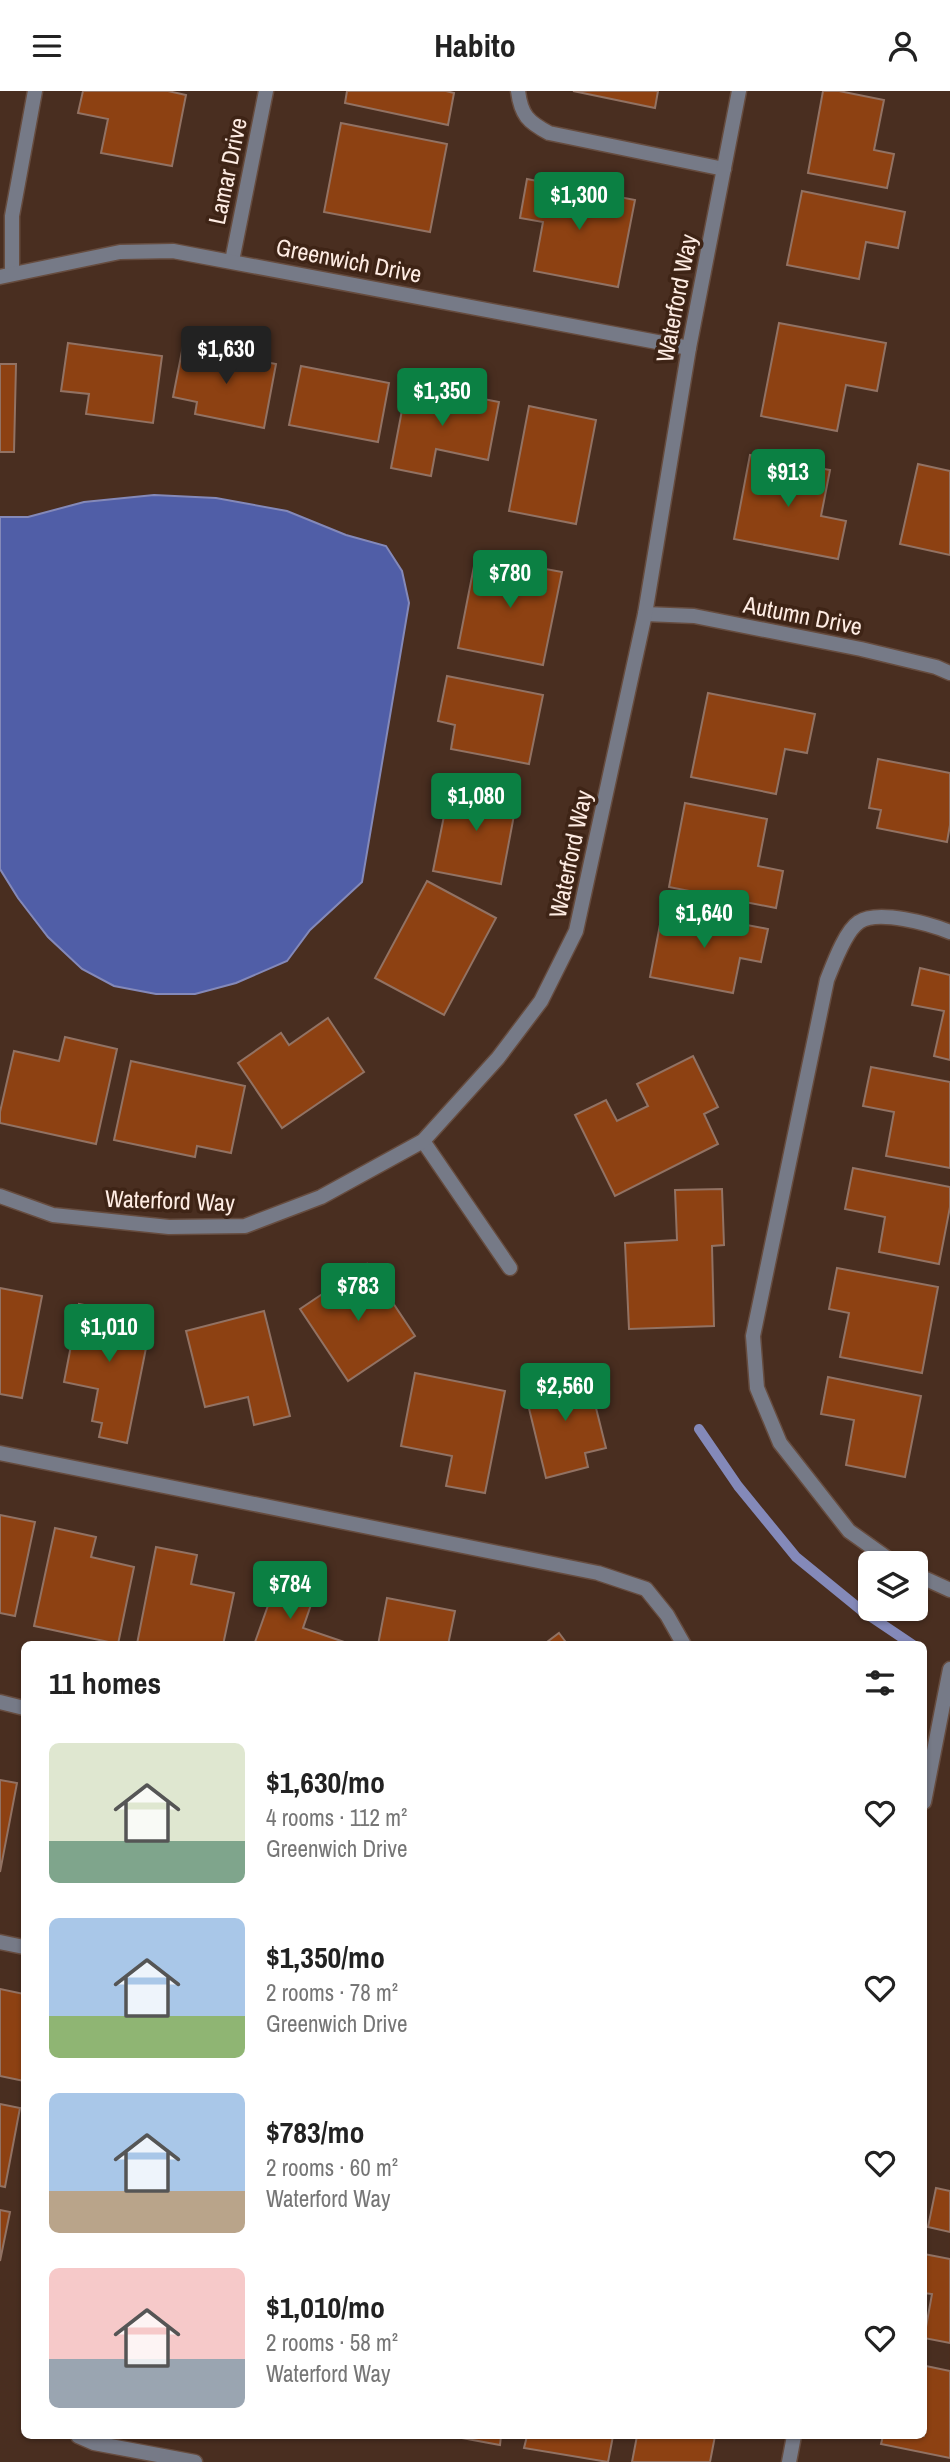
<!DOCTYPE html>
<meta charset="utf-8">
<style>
body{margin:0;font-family:"Archivo Narrow",sans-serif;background:#f6f6f6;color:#222;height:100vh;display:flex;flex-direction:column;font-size:26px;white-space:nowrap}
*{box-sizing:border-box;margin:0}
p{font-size:23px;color:#767676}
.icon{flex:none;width:38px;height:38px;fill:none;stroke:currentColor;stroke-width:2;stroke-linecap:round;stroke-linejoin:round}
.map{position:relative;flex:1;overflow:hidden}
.panel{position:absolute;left:21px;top:1550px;width:906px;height:798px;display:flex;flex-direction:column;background:#fff;border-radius:10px;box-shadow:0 2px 5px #0004}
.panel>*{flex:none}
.buttons{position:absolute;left:858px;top:1460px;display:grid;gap:14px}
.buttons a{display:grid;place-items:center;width:70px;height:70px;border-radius:10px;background:#fff;box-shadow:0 2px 5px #0004;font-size:35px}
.price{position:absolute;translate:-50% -60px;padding:0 16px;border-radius:7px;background:#0b8043;color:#fff;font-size:23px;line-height:46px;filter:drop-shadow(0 2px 4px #0008)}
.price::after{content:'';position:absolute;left:50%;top:42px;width:21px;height:16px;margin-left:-10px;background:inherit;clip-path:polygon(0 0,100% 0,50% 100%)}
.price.on{background:#222;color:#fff}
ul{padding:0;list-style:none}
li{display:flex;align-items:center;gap:21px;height:175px;padding:0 28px}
li span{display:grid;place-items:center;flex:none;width:196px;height:140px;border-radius:10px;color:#555}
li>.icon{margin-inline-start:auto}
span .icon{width:84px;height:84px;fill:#fffc;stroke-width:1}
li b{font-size:30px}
h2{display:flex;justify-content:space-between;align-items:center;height:84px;padding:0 28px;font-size:30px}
header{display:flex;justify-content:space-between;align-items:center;height:91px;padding:0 28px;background:#fff;font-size:32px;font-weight:700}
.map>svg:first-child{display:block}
.water{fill:#505ea7;stroke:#8489b9;stroke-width:2}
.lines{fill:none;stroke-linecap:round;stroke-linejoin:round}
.stream{stroke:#8489b9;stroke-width:10}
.building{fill:#8d4112;stroke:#927263;stroke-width:2}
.lane-casing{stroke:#664c3f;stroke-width:17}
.street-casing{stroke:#664c3f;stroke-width:17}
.lane{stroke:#767a87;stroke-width:14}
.street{stroke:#767a87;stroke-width:14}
.labels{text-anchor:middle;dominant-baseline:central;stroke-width:7;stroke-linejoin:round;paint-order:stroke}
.street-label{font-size:24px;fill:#feece3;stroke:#3e2416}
</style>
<header><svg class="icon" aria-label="menu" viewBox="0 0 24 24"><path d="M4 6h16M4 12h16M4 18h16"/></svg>Habito<svg class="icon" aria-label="person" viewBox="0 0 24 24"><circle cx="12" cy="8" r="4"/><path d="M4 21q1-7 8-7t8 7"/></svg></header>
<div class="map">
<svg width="950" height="2371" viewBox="0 0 950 2371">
<rect width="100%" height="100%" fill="#492e20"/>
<!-- water -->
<path class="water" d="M154 404 216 407 287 420 346 444 386 455 402 480 409 512 362 791 310 839 287 870 236 892 195 903H156L114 895 82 878 48 846 18 807 0 778V426H28L84 411Z"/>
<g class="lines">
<!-- stream -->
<path class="stream" d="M699 1338 738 1395 796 1466 861 1519 913 1554"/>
</g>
<!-- building -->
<g class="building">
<path d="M83 0H168L186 4 172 75 101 62 108 28 78 22Z"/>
<path d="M347 0H446L454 2 448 34 345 12Z"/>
<path d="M573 0H658L655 17Z"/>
<path d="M823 0H839L884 9 874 59 894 63 887 97 808 82Z"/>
<path d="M341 32 447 53 430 141 324 121Z"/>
<path d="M527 88 635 109 618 196 534 180 543 131 520 127Z"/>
<path d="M802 100 905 121 898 157 866 151 859 188 787 174Z"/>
<path d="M779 232 886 252 877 300 846 294 837 340 761 325Z"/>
<path d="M68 252 162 265 153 332 86 323 89 303 61 300Z"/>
<path d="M183 255 276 273 264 337 195 323 197 311 173 306Z"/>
<path d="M0 273H16L14 361H0Z"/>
<path d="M301 275 389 292 378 351 289 334Z"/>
<path d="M407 293 499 311 488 369 436 358 431 385 391 377Z"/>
<path d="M529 315 596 329 576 433 509 420Z"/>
<path d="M750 364 830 379 821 425 846 430 838 468 734 448Z"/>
<path d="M918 373 950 380V464L900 453Z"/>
<path d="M476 465 562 481 543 574 458 557Z"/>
<path d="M447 585 543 604 529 673 451 658 455 634 438 630Z"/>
<path d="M708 602 815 623 807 662 785 658 776 703 691 686Z"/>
<path d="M878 668 950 682V734L947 751 877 737 881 719 869 717Z"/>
<path d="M451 690 518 703 501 793 433 780Z"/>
<path d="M685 712 767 728 758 775 783 780 776 817 669 796Z"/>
<path d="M427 790 496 827 444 924 375 887Z"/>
<path d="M663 818 768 838 761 871 740 867 733 902 650 886Z"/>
<path d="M920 877 950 884V969L934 965 944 920 912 914Z"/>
<path d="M328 927 364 981 282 1037 238 972 281 942 289 954Z"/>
<path d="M65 946 117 958 96 1053 0 1032V1021L14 960 59 970Z"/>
<path d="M693 965 718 1016 704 1023 718 1053 615 1105 575 1024 606 1009 617 1030 648 1015 637 993Z"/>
<path d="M131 970 245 995 231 1062 197 1055 195 1066 114 1049Z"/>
<path d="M871 976 950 991V1077L886 1065 894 1021 863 1015Z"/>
<path d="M853 1077 950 1096V1116L939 1173 879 1161 885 1126 845 1118Z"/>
<path d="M722 1098 724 1154 712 1155 714 1235 629 1238 625 1152 677 1149 675 1099Z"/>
<path d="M367 1173 415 1245 348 1290 300 1218Z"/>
<path d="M837 1177 938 1196 922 1282 840 1266 849 1222 829 1218Z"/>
<path d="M0 1197 42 1205 22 1307 0 1303Z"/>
<path d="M79 1213 152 1227 127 1352 99 1346 102 1332 92 1330 98 1298 64 1291Z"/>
<path d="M264 1220 290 1325 254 1334 248 1306 205 1316 186 1240Z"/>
<path d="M587 1281 606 1357 585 1362 588 1376 546 1387 524 1297Z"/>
<path d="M415 1282 505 1300 485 1402 446 1395 452 1365 401 1355Z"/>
<path d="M828 1286 921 1305 905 1386 846 1374 854 1329 821 1323Z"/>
<path d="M0 1424 35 1431 15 1525 0 1522Z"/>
<path d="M55 1437 96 1446 91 1466 134 1476 118 1553 34 1535Z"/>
<path d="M156 1456 197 1464 191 1493 234 1502 223 1554 137 1553Z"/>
<path d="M276 1492 314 1505 303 1537 344 1551 343 1554H254Z"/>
<path d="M387 1507 455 1520 448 1554H378Z"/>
<path d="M559 1542 568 1554H543Z"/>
<path d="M0 1689 17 1692 0 1781Z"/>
<path d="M0 1898 24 1903V1990L0 1985Z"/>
<path d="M0 2013 20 2017 5 2096 0 2095Z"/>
<path d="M936 2097 950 2100V2141L928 2136Z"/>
<path d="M0 2119 10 2121 0 2170Z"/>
<path d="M924 2163 950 2168V2252L924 2247 932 2203 924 2202Z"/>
<path d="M926 2275 950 2280V2367L881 2353 883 2345H924V2286Z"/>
<path d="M451 2345H501L500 2354Z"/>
<path d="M527 2345H613L608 2371 524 2357Z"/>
<path d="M637 2345H715L710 2371H632Z"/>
</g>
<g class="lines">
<defs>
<g id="lane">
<path d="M518 0C521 24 528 31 549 42L724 78"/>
<path d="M12 183V125L35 0"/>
<path d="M0 1362 598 1482 646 1498 667 1524 684 1554"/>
<path d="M894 1472 849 1440 780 1352 757 1297 753 1245 827 889C833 874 845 840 859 831 878 818 930 833 950 841"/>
<path d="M915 1483 950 1499"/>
<path d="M0 1851 24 1856"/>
</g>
<g id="street">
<path d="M232 170 266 0"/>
<path d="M0 186 120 161 173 160 689 257"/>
<path d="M645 523 694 525 861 558 936 576 950 582"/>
<path d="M423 1050 510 1177"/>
<path d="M0 1105 53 1124 169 1136 245 1135 321 1106 423 1050 498 967 541 910 576 840 645 523 689 257 739 0"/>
<path d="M0 1611 24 1617"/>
<path d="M924 1711 950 1578"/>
<path d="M78 2345 94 2352 195 2371"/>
<path d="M789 2371 794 2345"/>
</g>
</defs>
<!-- lane casing -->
<use href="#lane" class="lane-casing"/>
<!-- street casing -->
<use href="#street" class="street-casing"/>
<!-- lane -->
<use href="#lane" class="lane"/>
<!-- street -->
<use href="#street" class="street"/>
</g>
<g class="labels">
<!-- street labels -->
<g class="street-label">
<text transform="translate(227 80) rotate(-78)">Lamar Drive</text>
<text transform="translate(349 169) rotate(11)">Greenwich Drive</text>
<text transform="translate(676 207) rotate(-79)">Waterford Way</text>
<text transform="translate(803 524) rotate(11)">Autumn Drive</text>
<text transform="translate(570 763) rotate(-78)">Waterford Way</text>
<text transform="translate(170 1109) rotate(2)">Waterford Way</text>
</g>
</g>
</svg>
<div class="buttons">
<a><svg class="icon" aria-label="layers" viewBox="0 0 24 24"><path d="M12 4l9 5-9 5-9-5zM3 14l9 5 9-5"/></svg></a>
</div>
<b class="price" style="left:579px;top:141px">$1,300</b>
<b class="price on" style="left:226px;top:295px">$1,630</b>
<b class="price" style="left:442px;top:337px">$1,350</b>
<b class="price" style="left:788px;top:418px">$913</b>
<b class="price" style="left:510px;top:519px">$780</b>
<b class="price" style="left:476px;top:742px">$1,080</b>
<b class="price" style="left:704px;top:859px">$1,640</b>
<b class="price" style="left:358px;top:1232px">$783</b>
<b class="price" style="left:109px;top:1273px">$1,010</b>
<b class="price" style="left:565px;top:1332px">$2,560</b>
<b class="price" style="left:290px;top:1530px">$784</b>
<section class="panel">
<h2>11 homes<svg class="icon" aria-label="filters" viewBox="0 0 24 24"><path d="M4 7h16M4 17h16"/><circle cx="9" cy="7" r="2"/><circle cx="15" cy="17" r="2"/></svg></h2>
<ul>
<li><span style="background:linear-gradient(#dfe7d0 70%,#7fa58c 0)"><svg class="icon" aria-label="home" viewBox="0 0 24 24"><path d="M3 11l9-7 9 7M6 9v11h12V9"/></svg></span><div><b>$1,630/mo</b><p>4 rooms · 112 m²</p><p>Greenwich Drive</p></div><svg class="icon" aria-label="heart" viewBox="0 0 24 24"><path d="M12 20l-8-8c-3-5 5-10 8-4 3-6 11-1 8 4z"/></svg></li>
<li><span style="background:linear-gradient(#a9c7e8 70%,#8fb573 0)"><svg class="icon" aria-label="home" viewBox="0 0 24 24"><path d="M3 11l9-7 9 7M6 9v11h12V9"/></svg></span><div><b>$1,350/mo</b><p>2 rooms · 78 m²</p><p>Greenwich Drive</p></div><svg class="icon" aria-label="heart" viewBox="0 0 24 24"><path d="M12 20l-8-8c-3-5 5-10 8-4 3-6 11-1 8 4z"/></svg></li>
<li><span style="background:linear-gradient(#a9c7e8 70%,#b9a48a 0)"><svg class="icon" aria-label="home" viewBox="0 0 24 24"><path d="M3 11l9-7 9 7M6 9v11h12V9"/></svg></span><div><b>$783/mo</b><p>2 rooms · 60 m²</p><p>Waterford Way</p></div><svg class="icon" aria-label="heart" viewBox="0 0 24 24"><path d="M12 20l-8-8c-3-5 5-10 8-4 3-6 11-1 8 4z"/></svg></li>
<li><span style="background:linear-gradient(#f6c9c9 65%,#9aa5b1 0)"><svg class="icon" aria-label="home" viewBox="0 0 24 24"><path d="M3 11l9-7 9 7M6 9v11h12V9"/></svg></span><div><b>$1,010/mo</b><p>2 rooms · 58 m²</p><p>Waterford Way</p></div><svg class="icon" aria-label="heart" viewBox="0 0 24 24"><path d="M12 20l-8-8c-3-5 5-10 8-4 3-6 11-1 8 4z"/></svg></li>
</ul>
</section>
</div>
